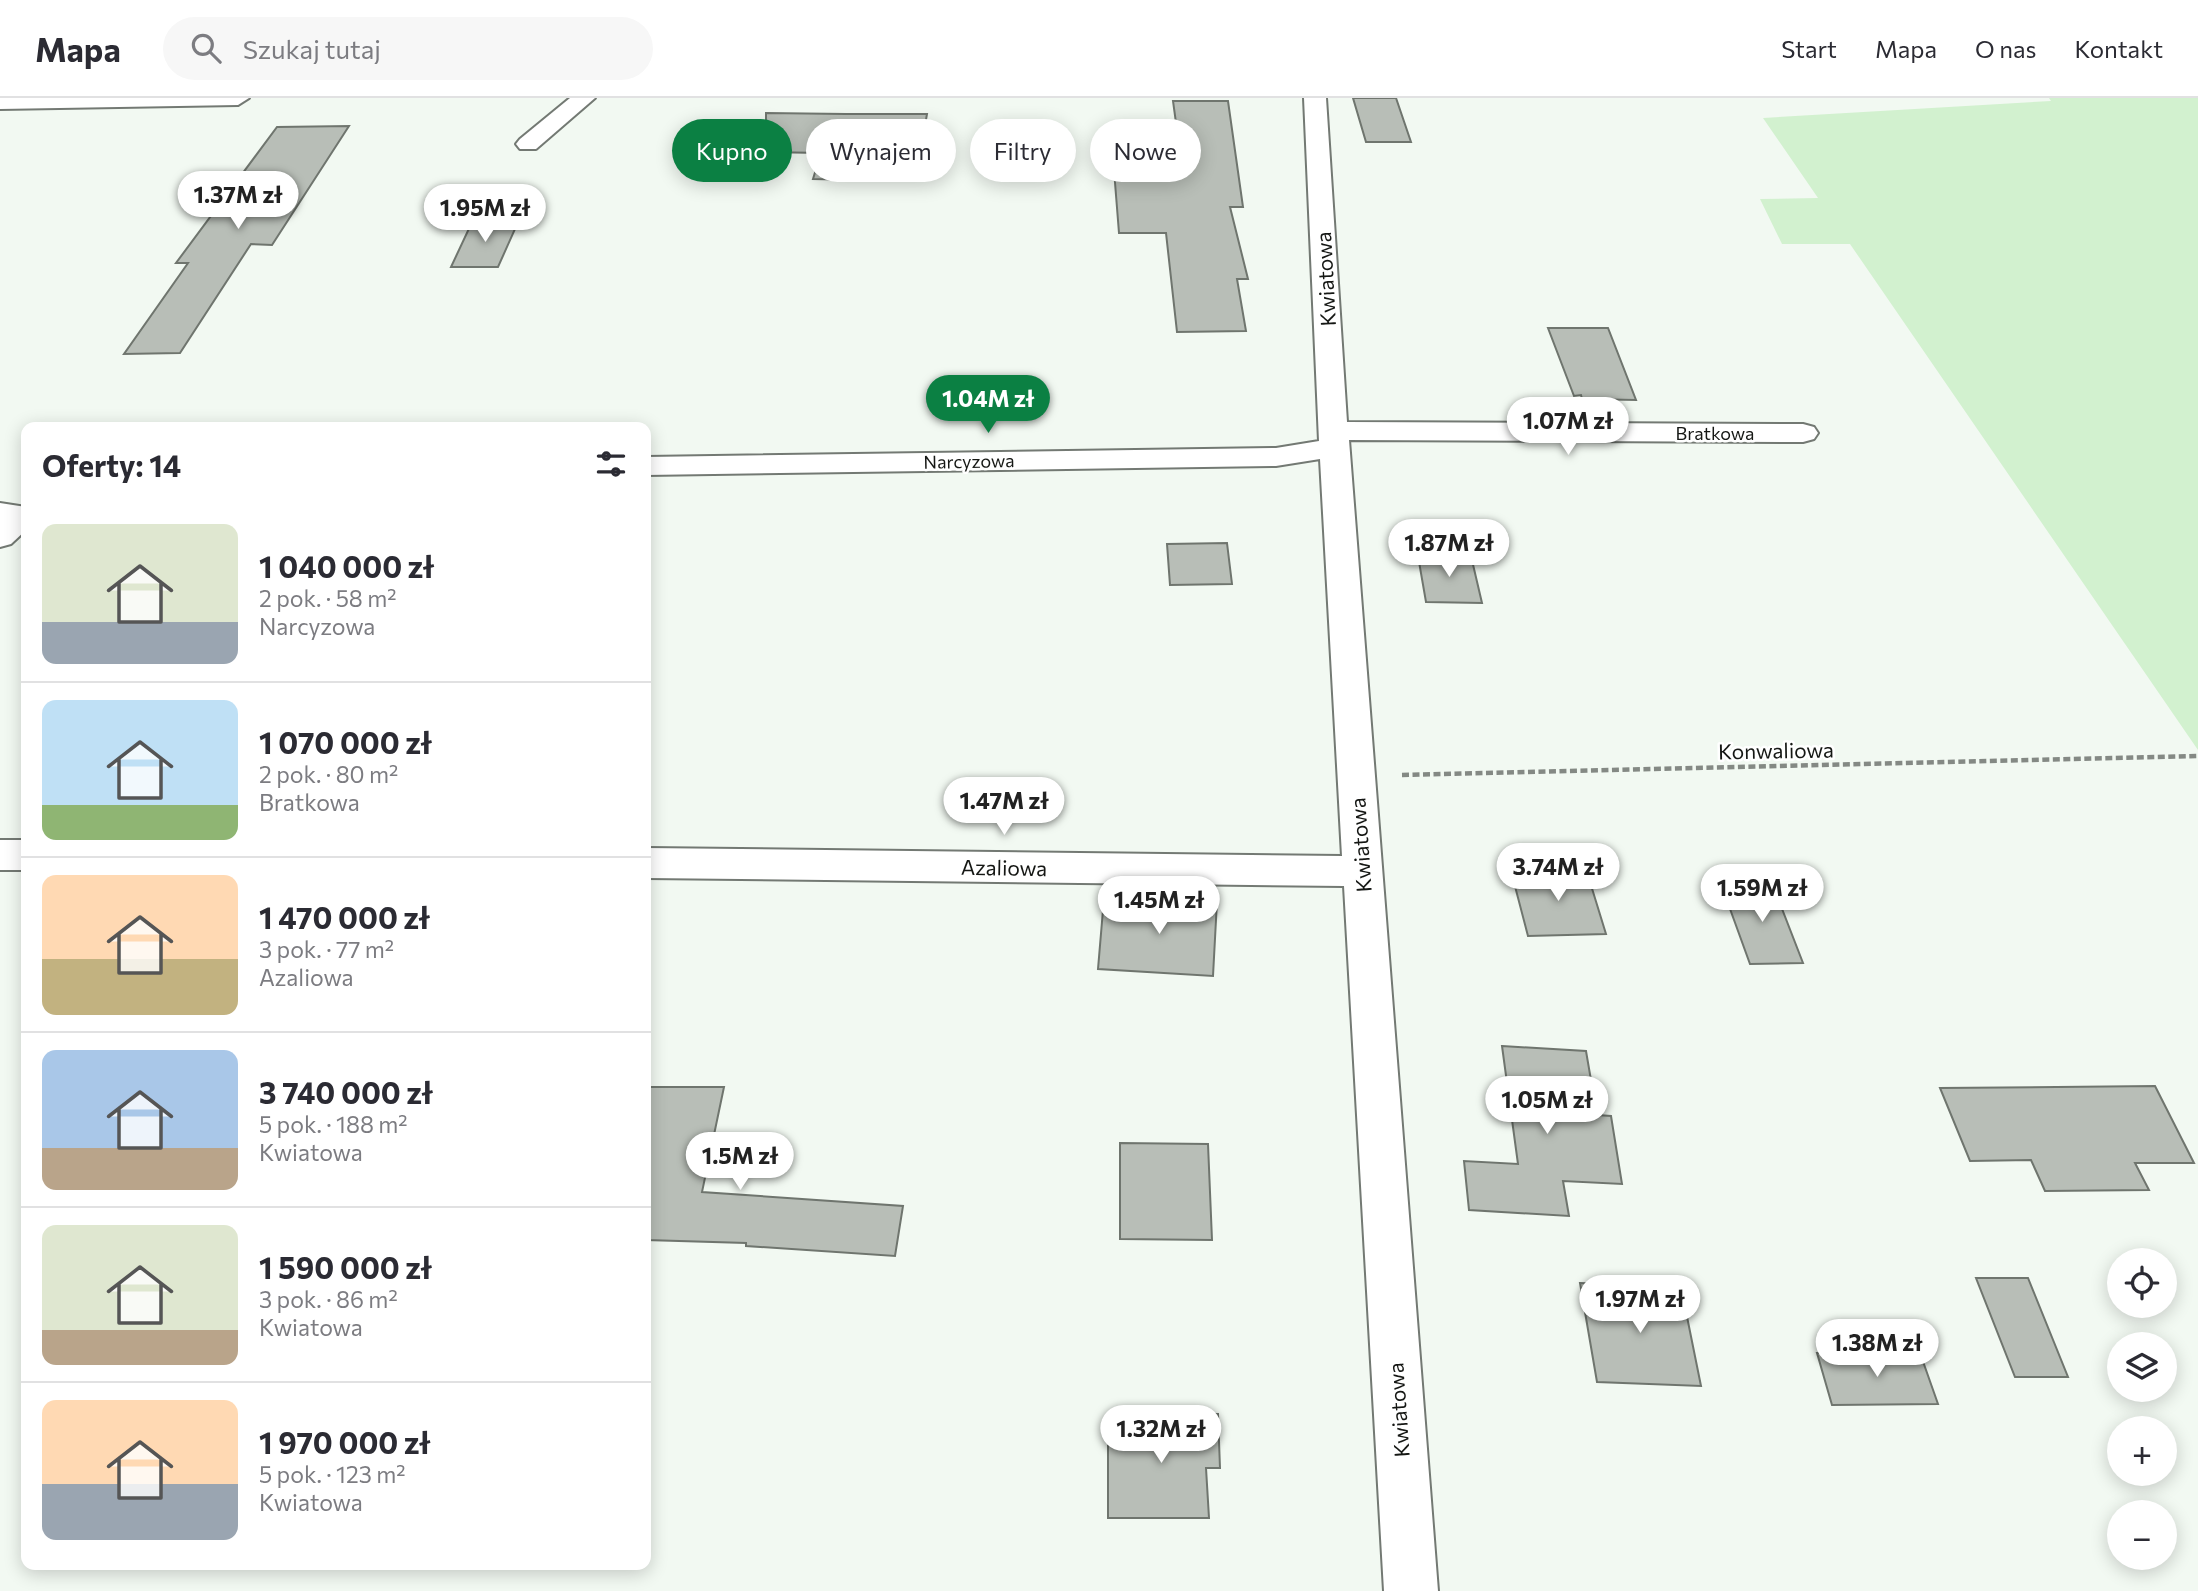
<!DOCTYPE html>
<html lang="pl">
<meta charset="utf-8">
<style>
body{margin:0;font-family:Commissioner,sans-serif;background:#f7f7f7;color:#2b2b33;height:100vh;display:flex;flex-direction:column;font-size:26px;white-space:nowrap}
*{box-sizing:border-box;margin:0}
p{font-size:23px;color:#7c7c81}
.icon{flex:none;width:38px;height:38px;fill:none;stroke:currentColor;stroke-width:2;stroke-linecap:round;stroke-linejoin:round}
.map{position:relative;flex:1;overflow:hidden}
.panel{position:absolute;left:21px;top:324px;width:630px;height:1148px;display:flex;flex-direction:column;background:#fff;border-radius:14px;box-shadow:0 4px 18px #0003}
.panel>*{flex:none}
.hud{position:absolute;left:672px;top:21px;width:665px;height:63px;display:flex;gap:14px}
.fabs{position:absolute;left:2107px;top:1150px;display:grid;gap:14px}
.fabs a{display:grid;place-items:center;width:70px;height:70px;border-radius:50%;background:#fff;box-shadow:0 4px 18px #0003;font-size:35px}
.price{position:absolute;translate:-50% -60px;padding:0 16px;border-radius:24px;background:#fff;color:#222;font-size:23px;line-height:46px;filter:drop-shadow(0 2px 4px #0008)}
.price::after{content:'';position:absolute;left:50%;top:42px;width:21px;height:16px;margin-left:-10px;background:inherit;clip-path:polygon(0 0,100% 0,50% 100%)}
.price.on{background:#0b8043;color:#fff}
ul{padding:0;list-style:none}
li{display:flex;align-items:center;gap:21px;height:175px;padding:0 21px}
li+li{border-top:2px solid #e1e1e2}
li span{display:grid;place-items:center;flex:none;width:196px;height:140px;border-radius:14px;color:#555}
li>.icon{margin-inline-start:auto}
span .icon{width:84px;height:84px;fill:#fffc;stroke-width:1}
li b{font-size:30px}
h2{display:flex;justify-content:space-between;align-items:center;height:84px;padding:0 21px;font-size:30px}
.tag{padding:0 24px;border-radius:32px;background:#fff;box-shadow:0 4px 18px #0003;font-size:24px;line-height:63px}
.tag.on{background:#0b8043;color:#fff}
header{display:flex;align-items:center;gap:42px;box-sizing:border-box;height:98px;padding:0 35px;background:#fff;border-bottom:2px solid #e1e1e2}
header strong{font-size:33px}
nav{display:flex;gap:38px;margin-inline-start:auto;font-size:24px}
.search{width:490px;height:63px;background:#f7f7f7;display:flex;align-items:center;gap:18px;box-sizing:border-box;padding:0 24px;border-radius:38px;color:#7c7c81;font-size:26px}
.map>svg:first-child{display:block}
.green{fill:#d2f1cf}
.building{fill:#b8beb7;stroke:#6f756e;stroke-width:2}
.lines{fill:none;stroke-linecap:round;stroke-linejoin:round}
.street-casing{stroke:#737973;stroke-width:4}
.path{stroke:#848984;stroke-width:4.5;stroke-dasharray:7 3.5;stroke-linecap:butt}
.street{fill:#fff;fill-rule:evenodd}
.labels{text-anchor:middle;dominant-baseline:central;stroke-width:5;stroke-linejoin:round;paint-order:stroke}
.far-street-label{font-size:18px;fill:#151714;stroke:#fff}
.street-label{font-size:21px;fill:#151714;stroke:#fff}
</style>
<header>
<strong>Mapa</strong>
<div class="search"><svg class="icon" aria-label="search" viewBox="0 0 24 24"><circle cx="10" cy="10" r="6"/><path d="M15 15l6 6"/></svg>Szukaj tutaj</div>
<nav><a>Start</a><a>Mapa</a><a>O nas</a><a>Kontakt</a></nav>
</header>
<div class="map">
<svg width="2198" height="1493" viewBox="0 0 2198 1493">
<rect width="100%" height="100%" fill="#f2f9f2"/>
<!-- green -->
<path class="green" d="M2049 0H2198V652L1850 146H1782L1760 101 1818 100 1763 20 2051 3Z"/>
<!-- building -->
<g class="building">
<path d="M1353 0H1396L1411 44H1366Z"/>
<path d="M1173 3H1228L1243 109H1230L1248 181H1237L1246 233 1177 234 1166 135H1119L1111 34 1177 32Z"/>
<path d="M766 15 846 16H927L920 56 869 55 861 82 813 81 821 55 766 54Z"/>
<path d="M349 28 272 147 251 146 180 255 124 256 188 165H176L277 29Z"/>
<path d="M473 122H519L498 169H451Z"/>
<path d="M1548 230H1608L1636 302 1582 301 1581 297 1574 298Z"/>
<path d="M1227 445 1232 486 1170 487 1167 446Z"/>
<path d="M1418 458H1471L1482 505 1426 504Z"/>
<path d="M1571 771H1586L1606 836 1528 838 1511 773Z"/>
<path d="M1772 785 1803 865 1750 866 1721 786Z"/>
<path d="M1151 799 1217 803 1213 878 1098 871 1104 800 1151 802Z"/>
<path d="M1502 948 1586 953 1597 1017 1611 1018 1622 1086 1563 1083 1569 1118 1469 1112 1464 1063 1518 1066Z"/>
<path d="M2155 988 2194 1065H2135L2149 1092 2045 1093 2031 1062 1970 1063 1940 990Z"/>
<path d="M646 989H724L702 1094 903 1108 895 1158 746 1148V1145L646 1142Z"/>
<path d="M1120 1045 1208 1046 1212 1142 1120 1141Z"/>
<path d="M1976 1180H2028L2068 1279H2015Z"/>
<path d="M1580 1185 1681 1189 1701 1288 1597 1284Z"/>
<path d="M1817 1255H1920L1938 1306 1832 1307Z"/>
<path d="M1108 1316H1218L1220 1370H1206L1209 1420H1108Z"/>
</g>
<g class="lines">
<defs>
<g id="street">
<path d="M0 0H249L238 7 0 11Z"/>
<path d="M570 0H595L536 51H520L516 46 520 41Z"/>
<path d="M1304 0H1326L1347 324 1803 326 1814 329 1818 335 1814 341 1803 344 1349 342 1438 1493H1384L1344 788 646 780V750L1342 758 1320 361 1276 368 646 377V359L1276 350 1319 343Z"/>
<path d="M0 405 26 409V432L11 446 0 449Z"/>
<rect x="0" y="742" width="26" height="30"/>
</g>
</defs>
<!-- street casing -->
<use href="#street" class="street-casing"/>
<!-- path -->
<path class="path" d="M1402 677 2198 658"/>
<!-- street -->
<use href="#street" class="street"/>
</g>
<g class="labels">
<!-- far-street labels -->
<g class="far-street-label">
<text x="1715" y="335">Bratkowa</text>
<text transform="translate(969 363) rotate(-1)">Narcyzowa</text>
</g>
<!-- street labels -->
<g class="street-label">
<text transform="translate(1325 181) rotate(-93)">Kwiatowa</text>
<text transform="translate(1776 652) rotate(-1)">Konwaliowa</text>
<text transform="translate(1360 747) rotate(-94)">Kwiatowa</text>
<text transform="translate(1004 769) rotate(1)">Azaliowa</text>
<text transform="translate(1398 1312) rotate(-94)">Kwiatowa</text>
</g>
</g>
</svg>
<div class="fabs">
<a><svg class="icon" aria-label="locate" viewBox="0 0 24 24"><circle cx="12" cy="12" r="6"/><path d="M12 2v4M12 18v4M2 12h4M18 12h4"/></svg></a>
<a><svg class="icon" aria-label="layers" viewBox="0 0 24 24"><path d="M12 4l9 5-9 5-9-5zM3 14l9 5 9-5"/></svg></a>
<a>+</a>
<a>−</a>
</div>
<b class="price" style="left:238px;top:133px">1.37M zł</b>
<b class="price" style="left:485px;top:146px">1.95M zł</b>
<b class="price on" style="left:988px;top:337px">1.04M zł</b>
<b class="price" style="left:1568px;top:359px">1.07M zł</b>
<b class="price" style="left:1449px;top:481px">1.87M zł</b>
<b class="price" style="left:1004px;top:739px">1.47M zł</b>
<b class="price" style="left:1558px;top:805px">3.74M zł</b>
<b class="price" style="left:1762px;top:826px">1.59M zł</b>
<b class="price" style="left:1159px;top:838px">1.45M zł</b>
<b class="price" style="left:1547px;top:1038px">1.05M zł</b>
<b class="price" style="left:740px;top:1094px">1.5M zł</b>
<b class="price" style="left:1640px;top:1237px">1.97M zł</b>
<b class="price" style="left:1877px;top:1281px">1.38M zł</b>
<b class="price" style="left:1161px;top:1367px">1.32M zł</b>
<div class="hud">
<a class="tag on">Kupno</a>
<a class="tag">Wynajem</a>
<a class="tag">Filtry</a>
<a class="tag">Nowe</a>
</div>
<section class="panel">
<h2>Oferty: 14<svg class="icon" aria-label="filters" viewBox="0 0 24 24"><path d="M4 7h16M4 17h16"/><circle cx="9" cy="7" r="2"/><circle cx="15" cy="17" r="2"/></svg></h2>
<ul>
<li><span style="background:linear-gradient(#dfe7d0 70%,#9aa5b1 0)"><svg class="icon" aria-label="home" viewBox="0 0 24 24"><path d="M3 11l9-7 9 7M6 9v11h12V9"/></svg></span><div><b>1 040 000 zł</b><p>2 pok. · 58 m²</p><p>Narcyzowa</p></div></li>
<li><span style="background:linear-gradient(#bfe0f5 75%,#8fb573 0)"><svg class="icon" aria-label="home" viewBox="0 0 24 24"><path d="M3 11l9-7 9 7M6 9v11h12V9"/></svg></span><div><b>1 070 000 zł</b><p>2 pok. · 80 m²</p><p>Bratkowa</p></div></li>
<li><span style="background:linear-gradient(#ffd9b3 60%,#c2b280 0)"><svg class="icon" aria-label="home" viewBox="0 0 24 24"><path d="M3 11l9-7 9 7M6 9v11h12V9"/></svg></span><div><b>1 470 000 zł</b><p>3 pok. · 77 m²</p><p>Azaliowa</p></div></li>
<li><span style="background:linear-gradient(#a9c7e8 70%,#b9a48a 0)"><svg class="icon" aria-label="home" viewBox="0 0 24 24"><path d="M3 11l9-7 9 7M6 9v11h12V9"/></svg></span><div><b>3 740 000 zł</b><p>5 pok. · 188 m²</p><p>Kwiatowa</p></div></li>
<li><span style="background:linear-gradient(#dfe7d0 75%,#b9a48a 0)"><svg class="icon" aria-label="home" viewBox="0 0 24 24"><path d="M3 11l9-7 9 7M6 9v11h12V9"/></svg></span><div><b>1 590 000 zł</b><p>3 pok. · 86 m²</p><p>Kwiatowa</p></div></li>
<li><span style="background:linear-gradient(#ffd9b3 60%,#9aa5b1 0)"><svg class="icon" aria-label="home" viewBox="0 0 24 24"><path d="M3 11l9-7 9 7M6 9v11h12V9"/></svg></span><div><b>1 970 000 zł</b><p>5 pok. · 123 m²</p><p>Kwiatowa</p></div></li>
</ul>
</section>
</div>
